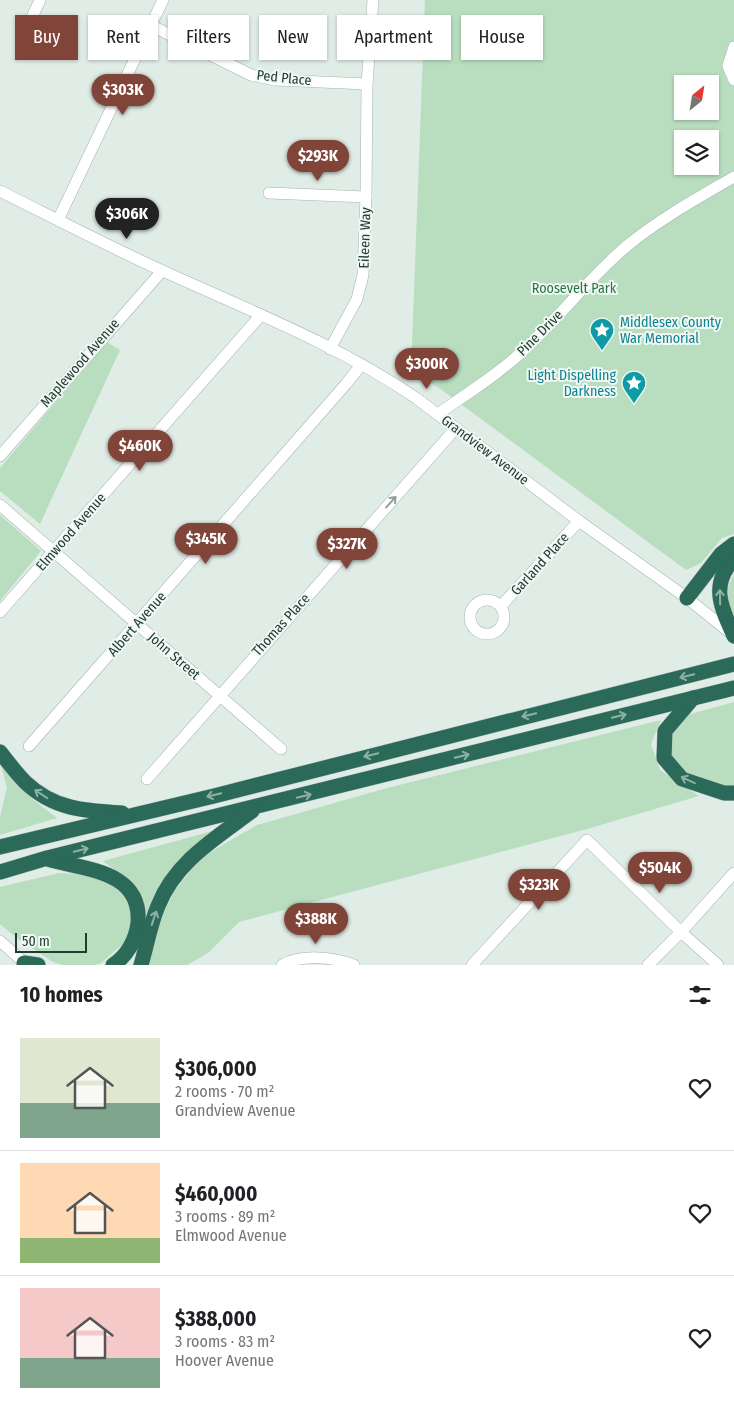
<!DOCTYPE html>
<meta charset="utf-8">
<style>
body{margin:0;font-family:"Fira Sans Condensed",sans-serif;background:#f6f6f6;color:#202124;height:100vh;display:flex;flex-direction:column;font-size:19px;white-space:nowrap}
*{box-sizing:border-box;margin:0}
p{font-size:16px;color:#757577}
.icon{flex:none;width:28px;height:28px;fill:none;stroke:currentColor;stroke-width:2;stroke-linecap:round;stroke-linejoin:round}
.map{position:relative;height:965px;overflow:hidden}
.details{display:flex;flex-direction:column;background:#fff;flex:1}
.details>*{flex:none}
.guide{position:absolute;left:15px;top:15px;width:705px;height:45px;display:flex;gap:10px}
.needle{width:32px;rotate:30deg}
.fabs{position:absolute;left:674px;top:75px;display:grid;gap:10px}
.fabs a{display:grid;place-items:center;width:45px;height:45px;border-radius:0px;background:#fff;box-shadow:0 1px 4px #0004;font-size:25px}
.scale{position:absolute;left:15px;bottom:12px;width:72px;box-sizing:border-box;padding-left:5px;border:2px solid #203d33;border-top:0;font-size:14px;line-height:18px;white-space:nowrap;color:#203d33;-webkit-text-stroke:4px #f1f8f4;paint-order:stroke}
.price{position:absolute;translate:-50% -42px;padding:0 11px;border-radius:18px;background:#814439;color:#fff;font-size:16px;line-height:32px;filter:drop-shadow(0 1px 2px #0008)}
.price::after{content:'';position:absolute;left:50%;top:30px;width:15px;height:11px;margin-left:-8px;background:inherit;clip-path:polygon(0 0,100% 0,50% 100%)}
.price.on{background:#222;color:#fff}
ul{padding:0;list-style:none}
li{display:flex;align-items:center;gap:15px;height:125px;padding:0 20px}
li+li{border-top:1px solid #e0e0e0}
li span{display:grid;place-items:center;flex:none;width:140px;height:100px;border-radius:0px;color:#555}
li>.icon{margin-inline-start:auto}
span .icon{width:60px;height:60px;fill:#fffc;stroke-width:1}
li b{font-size:21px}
h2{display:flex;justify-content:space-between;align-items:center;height:60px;padding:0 20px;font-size:21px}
.chip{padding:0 18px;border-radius:0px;background:#fff;box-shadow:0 1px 4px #0004;font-size:18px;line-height:45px}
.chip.on{background:#814439;color:#fff}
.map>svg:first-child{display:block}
.green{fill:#b8debf;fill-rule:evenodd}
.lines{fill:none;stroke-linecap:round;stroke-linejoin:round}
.minor-casing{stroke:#a3b4ad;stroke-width:12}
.highway-casing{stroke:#c1c9c6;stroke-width:16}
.minor{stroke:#fff;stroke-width:11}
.highway{stroke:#2b6a58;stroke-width:15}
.oneway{stroke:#909e99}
.oneway2{stroke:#8eb1a6}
.labels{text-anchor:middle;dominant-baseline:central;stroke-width:4;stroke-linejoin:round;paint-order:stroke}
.street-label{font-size:14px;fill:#203d33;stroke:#f1f8f4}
.park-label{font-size:14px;fill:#297541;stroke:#f1f8f4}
.culture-label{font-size:14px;fill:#0d838f;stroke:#f1f8f4;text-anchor:start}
</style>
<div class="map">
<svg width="734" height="965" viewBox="0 0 734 965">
<rect width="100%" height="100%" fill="#e0ece6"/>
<!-- green -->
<g class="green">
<path d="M425 0H734V534L722 538 701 563 686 570 439 388 411 371ZM682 84H710V111H682ZM682 139H710V166H682Z"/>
<path d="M107 342 120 350 40 524 0 491V468Z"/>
<path d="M0 515 41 551 0 601Z"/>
<path d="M734 574V615C724 601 726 588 734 574Z"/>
<path d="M734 702V790L682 772 667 757 672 732 683 716Z"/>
<path d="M661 720 651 744 660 770 699 796 587 829 239 922 208 953 187 965H148L158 924 175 890 202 857 257 825 387 788Z"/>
<path d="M0 762 31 798 57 818 0 835V817L7 787Z"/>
<path d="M216 830 145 923 135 886 103 861Z"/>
<path d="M59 873 94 875 114 884 131 905 132 923 125 942 101 963 95 965H62L53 962 18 939 0 924V887Z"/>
</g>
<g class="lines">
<defs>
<g id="minor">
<path d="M152 26 251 75 275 80 367 84"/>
<path d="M23 37 40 0"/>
<path d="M734 47 728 66 734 80"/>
<path d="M0 191C58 220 115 250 174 276 256 313 341 347 416 398L579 521 687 598 733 635"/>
<path d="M269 193 366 197"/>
<path d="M58 220 163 0"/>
<path d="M330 349 357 299 363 275 366 197 367 84 373 0"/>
<path d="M438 414C469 392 502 372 529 345 563 313 592 275 628 245 661 218 698 198 734 177"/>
<path d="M0 456 162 271"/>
<path d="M0 505 281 749"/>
<circle cx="487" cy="617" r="17"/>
<path d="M501 606 579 521"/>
<path d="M0 612 261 315"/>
<path d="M29 746 346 384 361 365"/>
<path d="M147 779 456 428"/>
<path d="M0 941 27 965"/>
<path d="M282 965C301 954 334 957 354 965"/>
<path d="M472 965 587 840 681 932 718 965"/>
<path d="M648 965 681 932 734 873"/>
</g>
<g id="highway">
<path d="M734 559C709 585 722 609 734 636"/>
<path d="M687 598 721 554 734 544"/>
<path d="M693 698 665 731 664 758 682 779 724 793H734"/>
<path d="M0 752C8 762 16 773 25 782 53 809 84 811 122 813"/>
<path d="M0 847 214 796 734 664"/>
<path d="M48 859C84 870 142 870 138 923 136 940 127 956 113 965"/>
<path d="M0 872 47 858 734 688"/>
<path d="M24 963 38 965"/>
<path d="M141 965C147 945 150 925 158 906 175 862 216 838 252 811"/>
</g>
</defs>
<!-- minor casing -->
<use href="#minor" class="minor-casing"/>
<!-- highway casing -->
<use href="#highway" class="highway-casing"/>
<!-- minor -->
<use href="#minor" class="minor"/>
<!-- highway -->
<use href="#highway" class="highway"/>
</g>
<!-- one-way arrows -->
<defs><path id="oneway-shaft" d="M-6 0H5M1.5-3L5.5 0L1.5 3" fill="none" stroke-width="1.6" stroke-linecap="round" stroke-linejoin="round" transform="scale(1.25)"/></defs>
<use class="oneway" href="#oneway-shaft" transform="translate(391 502) rotate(-48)"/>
<g class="oneway2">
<use href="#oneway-shaft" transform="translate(720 597) rotate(-91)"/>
<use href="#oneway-shaft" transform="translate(687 676) rotate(166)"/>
<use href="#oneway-shaft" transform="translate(529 715) rotate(166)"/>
<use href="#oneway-shaft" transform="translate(619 716) rotate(-14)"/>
<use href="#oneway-shaft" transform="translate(371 755) rotate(166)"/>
<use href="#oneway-shaft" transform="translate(462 756) rotate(-14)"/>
<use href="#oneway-shaft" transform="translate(688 780) rotate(-155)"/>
<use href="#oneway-shaft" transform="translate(41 794) rotate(-146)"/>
<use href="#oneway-shaft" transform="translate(214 795) rotate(166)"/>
<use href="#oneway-shaft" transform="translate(304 796) rotate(-14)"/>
<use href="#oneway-shaft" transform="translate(81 850) rotate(-14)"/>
<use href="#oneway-shaft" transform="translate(154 918) rotate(-72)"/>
</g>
<!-- icons -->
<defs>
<symbol id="sight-pin" viewBox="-11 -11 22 30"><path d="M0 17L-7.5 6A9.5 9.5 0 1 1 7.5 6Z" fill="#0f9aa8" stroke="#f1f8f4"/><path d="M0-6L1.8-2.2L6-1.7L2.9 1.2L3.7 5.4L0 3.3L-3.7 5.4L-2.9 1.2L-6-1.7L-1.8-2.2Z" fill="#fff"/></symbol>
</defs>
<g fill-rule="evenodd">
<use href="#sight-pin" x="588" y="316" width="28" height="38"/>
<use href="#sight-pin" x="620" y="369" width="28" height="38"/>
</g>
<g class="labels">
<!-- street labels -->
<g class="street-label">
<text transform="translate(284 78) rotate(6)">Ped Place</text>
<text transform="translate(365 238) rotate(-88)">Eileen Way</text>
<text transform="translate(540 333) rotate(-45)">Pine Drive</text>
<text transform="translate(80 363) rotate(-49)">Maplewood Avenue</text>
<text transform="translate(485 450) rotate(37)">Grandview Avenue</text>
<text transform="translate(71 532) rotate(-49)">Elmwood Avenue</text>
<text transform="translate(540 564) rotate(-48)">Garland Place</text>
<text transform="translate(137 624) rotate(-49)">Albert Avenue</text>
<text transform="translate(281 625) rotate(-48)">Thomas Place</text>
<text transform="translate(174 656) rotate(41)">John Street</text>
</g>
<!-- park labels -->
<g class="park-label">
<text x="574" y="288">Roosevelt Park</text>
</g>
<!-- culture labels -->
<g class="culture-label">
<text x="620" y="322">Middlesex County<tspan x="620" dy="16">War Memorial</tspan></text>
<text x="616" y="375" text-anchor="end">Light Dispelling<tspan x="616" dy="16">Darkness</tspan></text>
</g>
</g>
</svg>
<div class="fabs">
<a><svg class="needle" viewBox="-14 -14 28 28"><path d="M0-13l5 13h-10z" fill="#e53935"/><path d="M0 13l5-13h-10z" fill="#757577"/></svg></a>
<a><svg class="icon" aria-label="layers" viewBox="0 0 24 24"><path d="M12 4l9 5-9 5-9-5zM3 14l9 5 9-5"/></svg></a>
</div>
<div class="scale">50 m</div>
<b class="price" style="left:123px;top:116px">$303K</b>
<b class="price" style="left:318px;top:182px">$293K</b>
<b class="price on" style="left:127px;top:240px">$306K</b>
<b class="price" style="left:427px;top:390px">$300K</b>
<b class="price" style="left:140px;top:472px">$460K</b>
<b class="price" style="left:206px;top:565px">$345K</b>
<b class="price" style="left:347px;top:570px">$327K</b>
<b class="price" style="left:660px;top:894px">$504K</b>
<b class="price" style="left:539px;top:911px">$323K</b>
<b class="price" style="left:316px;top:945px">$388K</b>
<div class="guide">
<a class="chip on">Buy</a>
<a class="chip">Rent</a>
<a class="chip">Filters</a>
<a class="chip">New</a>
<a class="chip">Apartment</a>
<a class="chip">House</a>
</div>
</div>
<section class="details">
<h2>10 homes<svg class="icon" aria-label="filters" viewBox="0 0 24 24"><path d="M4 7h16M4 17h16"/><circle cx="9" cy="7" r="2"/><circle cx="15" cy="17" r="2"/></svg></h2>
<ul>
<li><span style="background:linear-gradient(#dfe7d0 65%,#7fa58c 0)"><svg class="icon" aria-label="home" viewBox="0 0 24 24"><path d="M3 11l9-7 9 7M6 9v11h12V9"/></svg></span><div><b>$306,000</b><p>2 rooms · 70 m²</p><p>Grandview Avenue</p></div><svg class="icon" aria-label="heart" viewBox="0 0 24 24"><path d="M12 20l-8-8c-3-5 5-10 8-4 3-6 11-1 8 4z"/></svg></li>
<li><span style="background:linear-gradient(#ffd9b3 75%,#8fb573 0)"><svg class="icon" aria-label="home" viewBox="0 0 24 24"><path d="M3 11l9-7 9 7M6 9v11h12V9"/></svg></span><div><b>$460,000</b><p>3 rooms · 89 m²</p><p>Elmwood Avenue</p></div><svg class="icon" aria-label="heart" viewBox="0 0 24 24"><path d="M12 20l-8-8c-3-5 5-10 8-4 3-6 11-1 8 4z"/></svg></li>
<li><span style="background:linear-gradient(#f6c9c9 70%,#7fa58c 0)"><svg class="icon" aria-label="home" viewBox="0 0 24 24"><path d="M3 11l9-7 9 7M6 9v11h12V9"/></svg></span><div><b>$388,000</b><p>3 rooms · 83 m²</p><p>Hoover Avenue</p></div><svg class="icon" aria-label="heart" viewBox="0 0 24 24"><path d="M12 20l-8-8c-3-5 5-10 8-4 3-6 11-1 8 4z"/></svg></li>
</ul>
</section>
